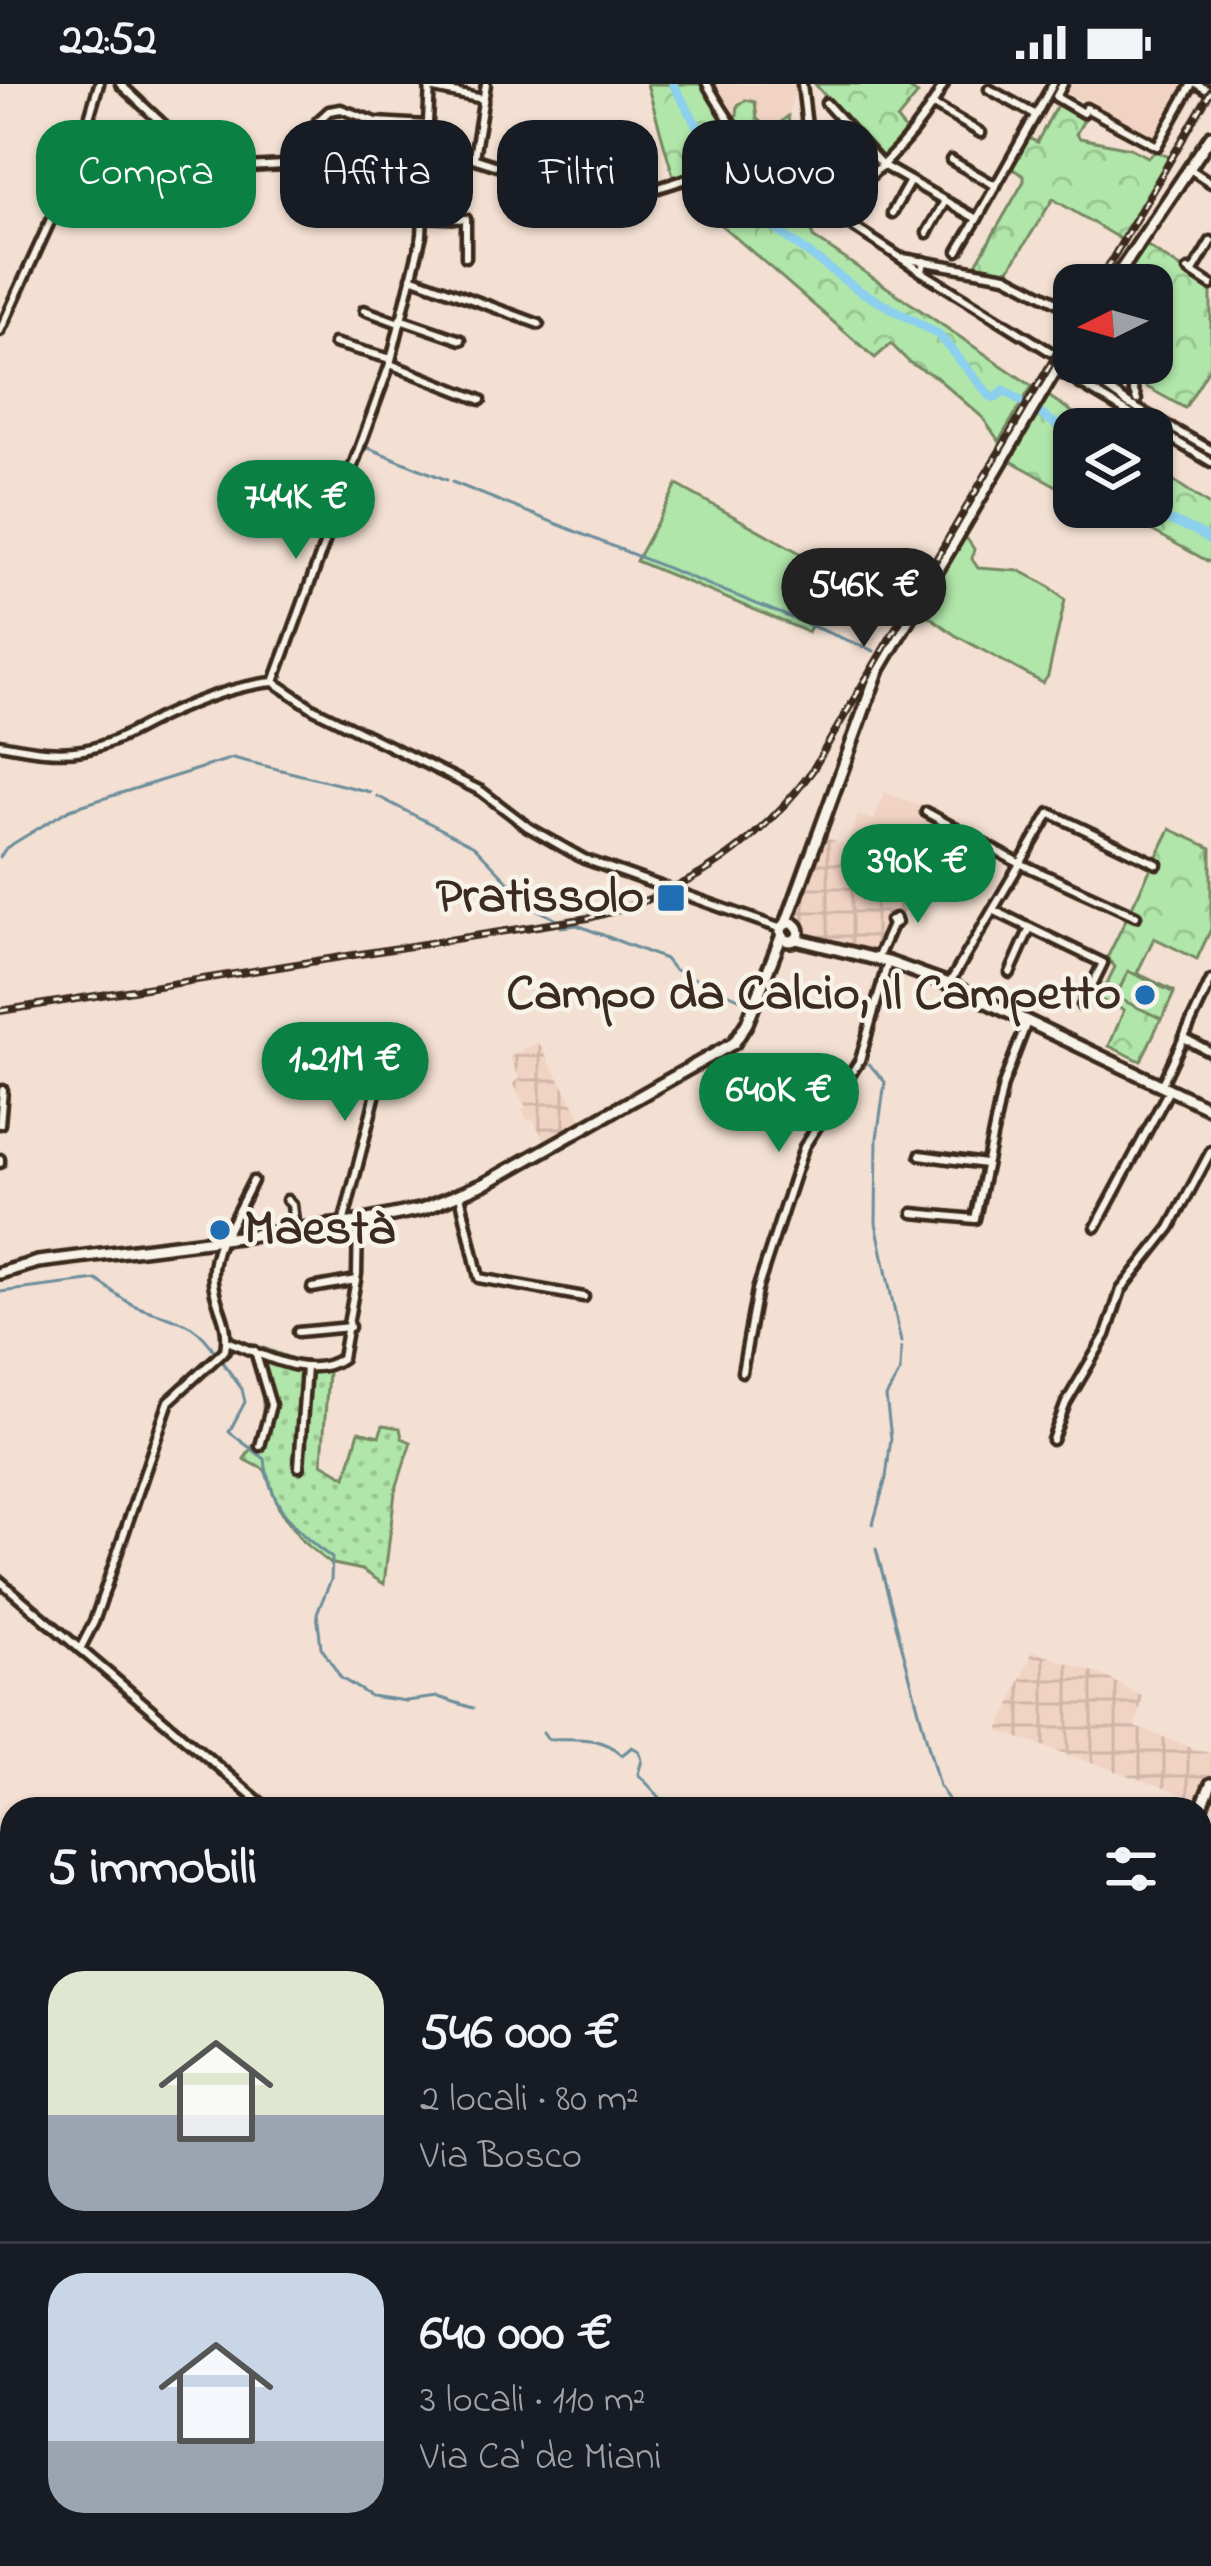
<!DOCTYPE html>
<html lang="it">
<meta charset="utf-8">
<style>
body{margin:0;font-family:"Indie Flower",sans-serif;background:#242831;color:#f1f3f6;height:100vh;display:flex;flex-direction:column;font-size:45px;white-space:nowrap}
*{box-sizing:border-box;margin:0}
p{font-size:39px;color:#9ea1a6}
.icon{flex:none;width:66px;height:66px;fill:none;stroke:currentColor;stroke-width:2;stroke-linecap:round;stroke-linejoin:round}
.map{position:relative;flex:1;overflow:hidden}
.side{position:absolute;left:0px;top:1713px;width:1212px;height:771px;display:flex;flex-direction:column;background:#171b24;border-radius:36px 36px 0 0;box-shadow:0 3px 9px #0004}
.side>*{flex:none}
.guide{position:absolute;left:36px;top:36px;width:1140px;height:108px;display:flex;gap:24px}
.needle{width:78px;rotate:265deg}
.controls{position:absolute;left:1053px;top:180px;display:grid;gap:24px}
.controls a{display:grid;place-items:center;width:120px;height:120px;border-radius:24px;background:#171b24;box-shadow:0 3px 9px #0004;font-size:60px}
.price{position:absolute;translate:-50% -102px;padding:0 27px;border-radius:42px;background:#0b8043;color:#fff;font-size:39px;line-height:78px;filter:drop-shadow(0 3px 6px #0008)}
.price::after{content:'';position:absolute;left:50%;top:72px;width:36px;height:27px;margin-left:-18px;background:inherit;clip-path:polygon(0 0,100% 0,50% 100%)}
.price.selected{background:#222;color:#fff}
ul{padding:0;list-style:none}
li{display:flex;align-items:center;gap:36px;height:300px;padding:0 48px}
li+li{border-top:3px solid #363941}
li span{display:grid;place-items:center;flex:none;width:336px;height:240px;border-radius:36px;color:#555}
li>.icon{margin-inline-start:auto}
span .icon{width:144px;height:144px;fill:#fffc;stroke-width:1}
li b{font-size:51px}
h2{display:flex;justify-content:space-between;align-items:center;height:144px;padding:0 48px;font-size:51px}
.chip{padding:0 42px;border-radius:36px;background:#171b24;box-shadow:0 3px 9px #0004;font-size:42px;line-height:108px}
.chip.selected{background:#0b8043;color:#fff}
.status{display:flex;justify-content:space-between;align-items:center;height:84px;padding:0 60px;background:#171b24;direction:ltr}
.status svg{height:33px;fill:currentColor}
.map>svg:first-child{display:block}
.built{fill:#f1d3c3}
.industrial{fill:url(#industrial-grid)}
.grass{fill:url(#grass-dots);stroke:#768864;stroke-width:3}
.forest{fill:url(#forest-crowns);stroke:#768864;stroke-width:3}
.garden{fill:#b0e6a9;stroke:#768864;stroke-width:3}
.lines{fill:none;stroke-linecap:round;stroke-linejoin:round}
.stream{stroke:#6c8d9b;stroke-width:3}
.river{stroke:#8ccfee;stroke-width:9}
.minor-casing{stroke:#3b2a1e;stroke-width:15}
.major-casing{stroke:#3b2a1e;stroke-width:18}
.minor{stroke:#f7f3e8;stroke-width:6}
.major{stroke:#f7f3e8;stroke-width:9}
.rail-casing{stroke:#3b2a1e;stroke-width:8}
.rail{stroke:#f7f3e8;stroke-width:3;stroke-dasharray:9;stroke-linecap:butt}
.poi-dot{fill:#1f6fb2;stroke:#f7f3e8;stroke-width:4.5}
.labels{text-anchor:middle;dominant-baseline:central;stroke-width:9;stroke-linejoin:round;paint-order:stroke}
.poi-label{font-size:51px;font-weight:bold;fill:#3b2a1e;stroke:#f7f3e8;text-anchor:end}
</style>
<div class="status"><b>22:52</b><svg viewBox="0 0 49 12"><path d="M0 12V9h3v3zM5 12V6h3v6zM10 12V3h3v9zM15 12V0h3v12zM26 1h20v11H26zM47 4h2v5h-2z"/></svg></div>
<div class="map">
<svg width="1211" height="2482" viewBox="0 0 1211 2482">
<defs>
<pattern id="industrial-grid" width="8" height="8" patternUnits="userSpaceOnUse" patternTransform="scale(3)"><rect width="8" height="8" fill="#f1d3c3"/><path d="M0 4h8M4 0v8" fill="none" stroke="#d0b5a7"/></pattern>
<pattern id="grass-dots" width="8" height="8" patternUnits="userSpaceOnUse" patternTransform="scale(3)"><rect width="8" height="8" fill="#b0e6a9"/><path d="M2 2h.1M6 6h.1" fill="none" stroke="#98c591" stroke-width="1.8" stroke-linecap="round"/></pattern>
<pattern id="forest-crowns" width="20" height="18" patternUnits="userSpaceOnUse" patternTransform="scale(3)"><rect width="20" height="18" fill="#b0e6a9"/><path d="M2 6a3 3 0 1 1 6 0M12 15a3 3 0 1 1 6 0" fill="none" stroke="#98c591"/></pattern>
</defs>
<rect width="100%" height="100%" fill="#f3e0d2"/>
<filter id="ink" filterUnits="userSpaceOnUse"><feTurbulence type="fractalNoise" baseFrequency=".00833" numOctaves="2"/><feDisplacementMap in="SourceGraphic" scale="24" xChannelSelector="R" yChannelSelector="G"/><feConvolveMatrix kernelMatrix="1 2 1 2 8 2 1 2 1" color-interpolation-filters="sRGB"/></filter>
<g filter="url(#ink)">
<!-- built -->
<g class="built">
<path d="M711 0H797L788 32 771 47 757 34 755 18 729 33Z"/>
<path d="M1067 0H1190L1156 59 1063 6Z"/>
<path d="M884 708 934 726 931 735 947 748 921 789 847 761 858 731 874 736Z"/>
</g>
<!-- industrial -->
<g class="industrial">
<path d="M822 752 921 789 885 870 806 848 796 826Z"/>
<path d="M538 958 582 1035 544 1055 533 1035 528 1037 522 1026 526 1023 513 999 520 995 511 977 510 973Z"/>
<path d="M1033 1567 1102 1591 1143 1613 1135 1643 1211 1670V1706L1206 1718 999 1647Z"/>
</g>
<!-- grass -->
<path class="grass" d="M263 1264 328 1288 322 1379 346 1393 359 1347 379 1352 383 1341 400 1344 402 1354 411 1358 395 1408 384 1500 362 1486 329 1479 303 1458 280 1427 265 1386 244 1375C267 1346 268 1316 254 1282Z"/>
<!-- forest -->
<g class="forest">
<path d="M647 0H704L759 85 811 141 813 153 1032 302 999 357 982 333 936 293 910 279 891 260 875 274 691 115 682 94 674 95Z"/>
<path d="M815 0H902L918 10 897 36 909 51 882 79Z"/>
<path d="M746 16 755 18 757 35 771 47 788 32 795 88 810 106 812 127 757 70 729 33 737 31 738 21Z"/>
<path d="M1057 21 1084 36 1076 50 1080 54 1130 64 1148 73 1156 67 1169 73 1120 155 1053 115 1008 187 976 180 1024 97V92L1011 84 1028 54 1037 58Z"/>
<path d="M1143 159 1211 204V281L1185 324 1134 296 1128 279H1152V201H1116Z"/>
<path d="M1044 309 1097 345H1074V407L1064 406 1011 377 1007 370Z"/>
<path d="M1152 382 1211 422V479L1109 423H1152Z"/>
<path d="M1170 745 1211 764V845L1197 875 1154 854 1137 889 1174 907 1141 977 1109 962 1124 926 1099 915 1115 883 1107 874Z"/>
</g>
<!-- garden -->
<g class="garden">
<path d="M677 401 838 490 808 548 636 477Z"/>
<path d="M959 452 967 455 974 465 972 475 978 484 1020 487 1049 502 1065 516 1048 592 1043 599 955 551 919 525Z"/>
<path d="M1128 887 1174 909 1162 935 1116 913Z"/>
</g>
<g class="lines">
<!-- stream -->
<g class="stream">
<path d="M366 363 447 396"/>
<path d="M452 398 874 567"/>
<path d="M377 712 474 762 533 823 557 836"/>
<path d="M0 773 6 764 70 725 233 674 370 708"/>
<path d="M561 843 577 841 665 875 673 885 741 915"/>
<path d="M869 980 885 998 877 1054 876 1139 901 1258"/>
<path d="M0 1208 97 1196C109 1204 124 1218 138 1223 176 1237 194 1234 217 1271"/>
<path d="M220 1275 242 1305 245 1318 229 1348 265 1375C269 1421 296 1449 332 1474L331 1496 317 1529 321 1563 341 1594 370 1612 406 1617 438 1613 473 1624"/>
<path d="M873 1440 886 1394 891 1354 886 1313 900 1288 901 1264"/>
<path d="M876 1465 939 1702 948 1715"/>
<path d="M543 1648 548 1655C576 1655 600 1651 622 1671L632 1663 639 1667 642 1676 638 1690 671 1725"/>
<path d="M0 2414 12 2424"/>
<path d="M332 2472 342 2482"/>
</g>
<!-- river -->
<g class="river">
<path d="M673 0 711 66 765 137 858 206 938 250 990 312 996 314 1004 306 1074 352"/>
<path d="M1146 423C1166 440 1191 440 1211 457"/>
</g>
<defs>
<g id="minor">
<path d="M120 0 194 69 246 83 304 80 423 122"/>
<path d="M707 0C734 47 768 94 809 130L823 129"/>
<path d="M802 0 815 110 821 121"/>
<path d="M1063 0 1056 13 1083 29 1086 24 1157 62 1192 0"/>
<path d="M1197 0 1207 6"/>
<path d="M429 4 483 15"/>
<path d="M989 5 1036 31"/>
<path d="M826 19 882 81 977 135 1053 0"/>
<path d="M933 21 981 49"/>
<path d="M426 59 538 95 580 120 611 119 756 73"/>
<path d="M474 73 486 0"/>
<path d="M951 76 996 102"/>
<path d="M304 80 318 37 329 27 341 25 376 38 426 41"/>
<path d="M1190 85 1211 99"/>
<path d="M821 88 858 56"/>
<path d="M828 118 833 125 826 130 821 123Z"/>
<path d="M832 122C878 90 918 50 944 0"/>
<path d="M831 128 922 188 924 177"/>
<path d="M892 129 910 97"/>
<path d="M423 133 466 135V173"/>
<path d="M927 149 945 117"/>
<path d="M958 167 977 135"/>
<path d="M903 174 1006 192 1074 227"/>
<path d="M1188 186 1211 201"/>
<path d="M922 188 1051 268"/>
<path d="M1192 189 1211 157"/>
<path d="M411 193 539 240"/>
<path d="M364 226 399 239"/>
<path d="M400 235 461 256"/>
<path d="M0 247 74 85 99 0"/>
<path d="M334 259 391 275"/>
<path d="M1124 279 1137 316"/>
<path d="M390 280 481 316"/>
<path d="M1072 280 1130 321"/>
<path d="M1077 298 1211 378"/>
<path d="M1134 323 1211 366"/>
<path d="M274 598 390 280 422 151 430 0"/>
<path d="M274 598 314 625 481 707 528 743 584 775 782 845"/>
<path d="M0 660C27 665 55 671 83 666 111 661 134 647 159 634 193 618 237 601 274 598"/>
<path d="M926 728 1015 777 1136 832"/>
<path d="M993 826 1103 879 1082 922"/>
<path d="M895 834 897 838 892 841 890 837Z"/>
<path d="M877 875 892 841"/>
<path d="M1010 889 1030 844"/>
<path d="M949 900 1050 729 1157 780"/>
<path d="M1184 954 1211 968"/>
<path d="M1161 1002 1211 896"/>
<path d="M0 1040 3 1006"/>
<path d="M920 1071 985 1080"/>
<path d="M0 1075V1079"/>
<path d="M460 1111 479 1194 584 1213"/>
<path d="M287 1116 292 1121 295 1146"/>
<path d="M913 1129 975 1135 1003 1001 1027 938"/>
<path d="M343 1140 392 946"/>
<path d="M1096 1143 1169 1006"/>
<path d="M224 1154 253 1097"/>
<path d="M312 1204 356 1196"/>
<path d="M298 1248 350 1243"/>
<path d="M227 1257C260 1269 310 1298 342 1274L357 1190 358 1138"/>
<path d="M255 1267 271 1321 260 1362"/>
<path d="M742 1288 757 1206 804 1063 860 976 888 878"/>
<path d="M1052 1356 1066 1319 1106 1251 1121 1206 1170 1144 1211 1067"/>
<path d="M299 1383 306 1283"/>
<path d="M0 1497 268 1725"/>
<path d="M80 1565 94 1538 169 1317 225 1266C233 1224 197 1213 221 1155"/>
<path d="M0 1822 12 1831"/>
<path d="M1200 1964 1211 1958"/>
<path d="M0 2123 12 2124"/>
<path d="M0 2398 12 2405"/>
<path d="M32 2482 34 2472"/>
</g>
<g id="major">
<path d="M1111 201 1211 52"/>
<path d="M1064 275 1074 254"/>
<circle cx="1065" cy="282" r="7"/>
<circle cx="790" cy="848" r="9"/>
<path d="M786 840 878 587 1059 280"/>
<path d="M796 855 888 878 949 900 1211 1025"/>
<path d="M0 1189 38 1178 358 1138 423 1125 486 1099 734 959 747 939 782 851"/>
<path d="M1200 1727 1211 1700"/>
<path d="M1008 2482V2472"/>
</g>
</defs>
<!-- minor casing -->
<use href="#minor" class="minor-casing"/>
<!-- major casing -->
<use href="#major" class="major-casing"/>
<!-- minor -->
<use href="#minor" class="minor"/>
<!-- major -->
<use href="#major" class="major"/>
<defs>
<g id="rail">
<path d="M1097 201 1211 7"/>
<path d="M0 927 588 834C681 813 755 765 812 687L1074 240"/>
</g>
</defs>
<!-- rail casing -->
<use href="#rail" class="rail-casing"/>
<!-- rail -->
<use href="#rail" class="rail"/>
</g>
</g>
<!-- markers -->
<g class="poi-dot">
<rect x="656" y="799" width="30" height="30" rx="6"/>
<circle cx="1145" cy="911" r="12"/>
<circle cx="220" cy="1146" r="12"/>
</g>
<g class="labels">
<!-- poi labels -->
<g class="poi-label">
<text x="644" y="814">Pratissolo</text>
<text x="1121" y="911">Campo da Calcio, Il Campetto</text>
<text x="244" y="1146" text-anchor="start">Maestà</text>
</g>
</g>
</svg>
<div class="controls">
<a><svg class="needle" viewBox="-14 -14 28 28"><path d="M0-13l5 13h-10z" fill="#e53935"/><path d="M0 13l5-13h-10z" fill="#9ea1a6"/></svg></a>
<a><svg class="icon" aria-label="layers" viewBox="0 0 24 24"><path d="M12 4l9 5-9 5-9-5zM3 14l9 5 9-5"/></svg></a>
</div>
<b class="price" style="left:296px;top:478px">744K €</b>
<b class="price selected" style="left:864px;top:566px">546K €</b>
<b class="price" style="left:918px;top:842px">390K €</b>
<b class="price" style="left:345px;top:1040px">1.21M €</b>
<b class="price" style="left:779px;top:1071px">640K €</b>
<div class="guide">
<a class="chip selected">Compra</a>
<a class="chip">Affitta</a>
<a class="chip">Filtri</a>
<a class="chip">Nuovo</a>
</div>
<section class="side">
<h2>5 immobili<svg class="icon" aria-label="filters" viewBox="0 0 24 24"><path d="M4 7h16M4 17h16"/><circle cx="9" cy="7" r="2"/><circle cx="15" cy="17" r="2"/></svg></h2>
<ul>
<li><span style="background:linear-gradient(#dfe7d0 60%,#9aa5b1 0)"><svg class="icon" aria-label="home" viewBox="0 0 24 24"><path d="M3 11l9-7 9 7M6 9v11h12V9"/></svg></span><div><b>546 000 €</b><p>2 locali · 80 m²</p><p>Via Bosco</p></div></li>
<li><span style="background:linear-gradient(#c9d6e8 70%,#9aa5b1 0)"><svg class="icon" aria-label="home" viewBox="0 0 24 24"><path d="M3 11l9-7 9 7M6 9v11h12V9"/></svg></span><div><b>640 000 €</b><p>3 locali · 110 m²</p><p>Via Ca' de Miani</p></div></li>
</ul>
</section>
</div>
